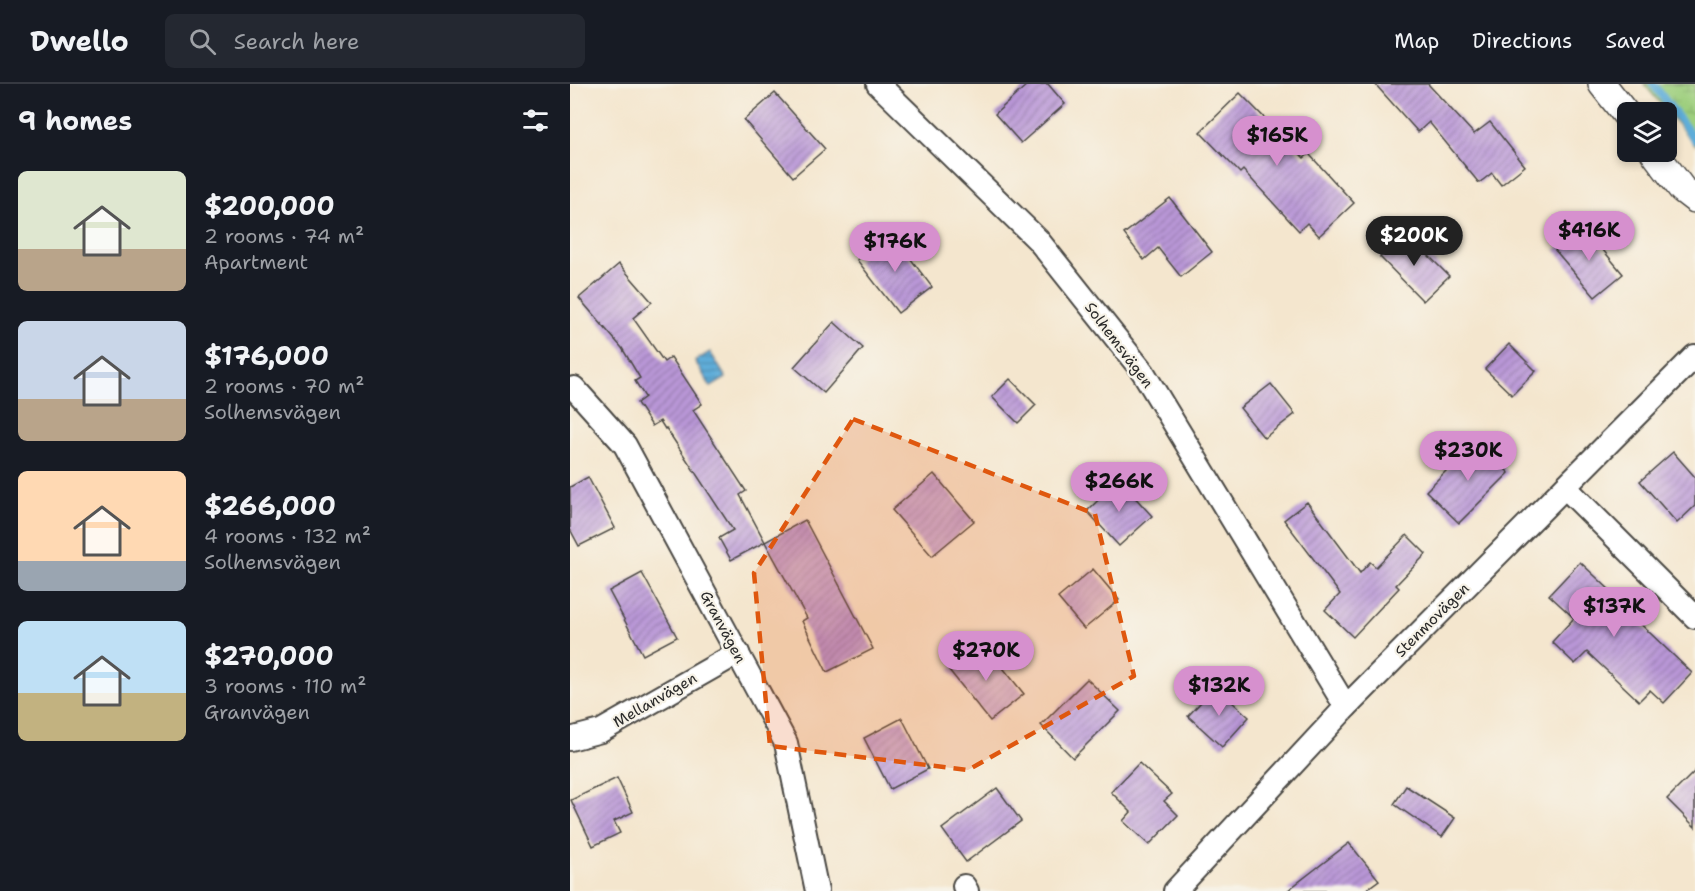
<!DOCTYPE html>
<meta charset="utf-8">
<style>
body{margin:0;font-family:"Shantell Sans",sans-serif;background:#242831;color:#f1f3f6;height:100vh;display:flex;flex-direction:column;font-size:22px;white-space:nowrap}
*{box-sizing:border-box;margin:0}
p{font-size:20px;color:#9ea1a6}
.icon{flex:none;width:33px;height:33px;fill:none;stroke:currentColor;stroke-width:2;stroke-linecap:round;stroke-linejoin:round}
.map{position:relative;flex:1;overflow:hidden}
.sheet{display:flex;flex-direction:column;background:#171b24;width:570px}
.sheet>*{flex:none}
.fabs{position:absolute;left:1047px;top:18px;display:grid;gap:12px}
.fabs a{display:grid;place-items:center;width:60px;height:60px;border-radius:9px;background:#171b24;box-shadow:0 3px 9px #0003;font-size:30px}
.price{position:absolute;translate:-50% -51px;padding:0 14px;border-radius:21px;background:#d690ce;color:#111;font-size:20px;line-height:39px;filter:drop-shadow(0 2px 3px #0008)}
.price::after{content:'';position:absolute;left:50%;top:36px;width:18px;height:14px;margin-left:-9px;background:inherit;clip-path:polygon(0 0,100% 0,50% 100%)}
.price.active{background:#222;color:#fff}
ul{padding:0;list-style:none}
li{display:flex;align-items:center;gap:18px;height:150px;padding:0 18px}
li span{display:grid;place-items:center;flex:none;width:168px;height:120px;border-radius:9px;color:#555}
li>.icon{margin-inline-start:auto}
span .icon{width:72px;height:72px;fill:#fffc;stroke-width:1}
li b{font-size:26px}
h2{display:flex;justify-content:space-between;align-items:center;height:72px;padding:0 18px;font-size:26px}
header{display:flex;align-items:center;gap:36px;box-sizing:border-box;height:84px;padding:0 30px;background:#171b24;border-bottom:2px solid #363941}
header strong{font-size:28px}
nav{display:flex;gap:33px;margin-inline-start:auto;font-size:21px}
.search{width:420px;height:54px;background:#242831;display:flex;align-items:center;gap:15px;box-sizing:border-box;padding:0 21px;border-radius:9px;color:#9ea1a6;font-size:22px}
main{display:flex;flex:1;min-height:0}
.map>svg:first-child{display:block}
.wetland{fill:url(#wetland-marsh);stroke:#647d54;stroke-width:1.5}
.water{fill:url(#water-rules);stroke:#456c82;stroke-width:1.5}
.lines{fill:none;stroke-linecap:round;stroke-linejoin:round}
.stream{stroke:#5fadd9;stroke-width:8}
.building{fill:url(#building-hatch)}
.minor-casing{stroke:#494743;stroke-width:26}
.tertiary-casing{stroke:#494743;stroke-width:30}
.minor{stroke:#fff;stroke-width:22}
.tertiary{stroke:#fff;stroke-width:27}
.marked{fill:#df570e;fill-opacity:0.2;stroke:#df570e;stroke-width:4.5;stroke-dasharray:12 8;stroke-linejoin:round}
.labels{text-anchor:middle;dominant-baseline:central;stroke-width:4.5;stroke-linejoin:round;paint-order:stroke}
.street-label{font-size:15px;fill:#2b2b2b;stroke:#f7f3e8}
</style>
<header>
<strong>Dwello</strong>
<div class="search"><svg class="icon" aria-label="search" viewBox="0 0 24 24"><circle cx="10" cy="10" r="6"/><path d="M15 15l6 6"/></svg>Search here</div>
<nav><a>Map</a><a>Directions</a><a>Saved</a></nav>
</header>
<main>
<section class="sheet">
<h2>9 homes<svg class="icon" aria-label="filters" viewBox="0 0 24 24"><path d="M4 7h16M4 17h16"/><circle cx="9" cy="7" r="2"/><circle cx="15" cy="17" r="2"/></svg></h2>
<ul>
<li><span style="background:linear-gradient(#dfe7d0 65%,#b9a48a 0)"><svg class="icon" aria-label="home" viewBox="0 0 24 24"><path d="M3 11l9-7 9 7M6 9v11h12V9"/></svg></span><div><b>$200,000</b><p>2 rooms · 74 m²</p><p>Apartment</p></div></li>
<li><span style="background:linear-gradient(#c9d6e8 65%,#b9a48a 0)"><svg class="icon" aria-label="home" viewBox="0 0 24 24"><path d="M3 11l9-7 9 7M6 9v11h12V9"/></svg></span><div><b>$176,000</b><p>2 rooms · 70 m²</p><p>Solhemsvägen</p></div></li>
<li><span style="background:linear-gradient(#ffd9b3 75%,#9aa5b1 0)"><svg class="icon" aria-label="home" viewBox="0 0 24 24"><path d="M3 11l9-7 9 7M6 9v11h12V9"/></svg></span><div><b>$266,000</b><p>4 rooms · 132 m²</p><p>Solhemsvägen</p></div></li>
<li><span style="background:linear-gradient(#bfe0f5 60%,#c2b280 0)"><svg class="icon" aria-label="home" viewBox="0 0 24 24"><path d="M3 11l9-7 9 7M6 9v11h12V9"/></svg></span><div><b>$270,000</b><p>3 rooms · 110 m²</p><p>Granvägen</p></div></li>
</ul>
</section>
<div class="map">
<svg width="1125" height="807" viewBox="0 0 1125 807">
<defs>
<pattern id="wetland-marsh" width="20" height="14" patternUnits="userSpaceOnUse" patternTransform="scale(1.5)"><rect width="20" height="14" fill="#9ecf7e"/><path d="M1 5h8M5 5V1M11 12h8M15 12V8" fill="none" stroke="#88b26d"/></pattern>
<pattern id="water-rules" width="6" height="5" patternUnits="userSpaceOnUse" patternTransform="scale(1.5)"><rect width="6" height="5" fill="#5fadd9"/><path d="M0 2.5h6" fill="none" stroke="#4f8db0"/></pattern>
<pattern id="building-hatch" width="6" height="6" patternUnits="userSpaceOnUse" patternTransform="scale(1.5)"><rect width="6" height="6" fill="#b997d7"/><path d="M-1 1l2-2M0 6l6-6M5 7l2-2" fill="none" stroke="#977baf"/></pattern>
</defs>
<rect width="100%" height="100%" fill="#f7f3e8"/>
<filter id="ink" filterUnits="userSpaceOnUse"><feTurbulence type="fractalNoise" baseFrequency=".0167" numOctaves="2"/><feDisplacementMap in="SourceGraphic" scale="12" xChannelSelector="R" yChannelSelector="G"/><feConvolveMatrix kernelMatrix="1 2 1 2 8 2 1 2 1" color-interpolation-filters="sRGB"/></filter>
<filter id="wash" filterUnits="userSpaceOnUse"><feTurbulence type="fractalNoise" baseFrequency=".008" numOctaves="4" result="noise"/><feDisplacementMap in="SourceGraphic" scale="24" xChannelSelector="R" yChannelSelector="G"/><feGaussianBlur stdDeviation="1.35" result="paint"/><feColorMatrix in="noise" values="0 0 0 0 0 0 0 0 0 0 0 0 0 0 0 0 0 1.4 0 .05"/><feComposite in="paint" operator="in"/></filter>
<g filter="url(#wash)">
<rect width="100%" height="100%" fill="#f4e6ce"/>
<!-- wetland -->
<path class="wetland" d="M1074 0H1125V61Z"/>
<!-- water -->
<path class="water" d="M140 268 156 294 141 303 125 277Z"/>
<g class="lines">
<!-- stream -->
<path class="stream" d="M1083 0 1125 56"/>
</g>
<g id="blocks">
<!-- building -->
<g class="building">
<path d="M458 0H478L495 20 451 59 425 30Z"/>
<path d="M805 0H858L904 50 920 38 955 82 931 101 922 89 909 99 859 38 848 48Z"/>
<path d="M205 9 255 65 223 93 174 36Z"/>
<path d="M670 9 734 74 739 70 784 119 749 152 737 139 729 147 673 86 670 89 630 48Z"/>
<path d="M600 114 642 168 611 193 588 164 574 176 554 150Z"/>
<path d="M1013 142 1053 190 1025 213 985 166Z"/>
<path d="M835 148 879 192 853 217 810 173Z"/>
<path d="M322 150 362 203 328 229 287 176Z"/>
<path d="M49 180 82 218 63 234 94 278 101 273 132 320 123 326 176 407 170 411 195 458 161 476 149 454 163 446 96 344 95 345 90 337 82 342 67 319 75 313 65 297 70 294 52 264 9 214Z"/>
<path d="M264 238 293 264 254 309 224 283Z"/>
<path d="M939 260 966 287 942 311 915 285Z"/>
<path d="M440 295 466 321 448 339 422 313Z"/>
<path d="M701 300 725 330 694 354 670 324Z"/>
<path d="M907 356 939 389 889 439 856 407Z"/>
<path d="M1103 368 1125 393V422L1107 439 1070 397Z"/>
<path d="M364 390 404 437 362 472 322 426Z"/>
<path d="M18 393 45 444 9 462 0 445V403Z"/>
<path d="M549 396 582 432 549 462 517 427Z"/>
<path d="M737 418 790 489 800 478 806 483 837 451 856 470 826 501 829 504 783 553 755 526 770 510 714 436Z"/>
<path d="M235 436 303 565 257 588 232 537 237 534 195 458Z"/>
<path d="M1010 478 1059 524 1056 526 1122 589 1094 619 1080 606 1069 617 1017 568 1005 580 982 558 1004 534 979 511Z"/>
<path d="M523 485 549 516 514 545 488 514Z"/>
<path d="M72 489 107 553 73 571 39 507Z"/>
<path d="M413 559 454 610 420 637 379 586Z"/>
<path d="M517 595 550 627 503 674 471 641Z"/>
<path d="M645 603 679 633 652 663 618 632Z"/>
<path d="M332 634 358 685 320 705 294 654Z"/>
<path d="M569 679 602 710 594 717 608 731 579 761 553 737 561 728 541 708Z"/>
<path d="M1125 687V743L1097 715Z"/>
<path d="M47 694 63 728 44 737 50 749 23 762 1 716Z"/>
<path d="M836 702 885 734 872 753 824 720Z"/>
<path d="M427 704 451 737 396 778 372 745Z"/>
<path d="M779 759 809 796 794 807H717Z"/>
</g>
</g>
</g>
<g filter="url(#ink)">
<use href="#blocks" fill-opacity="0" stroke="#494743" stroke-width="1.5"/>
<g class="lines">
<defs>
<g id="minor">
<path d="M308 0 468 156 573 288 776 623"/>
<path d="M4 304 55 361 216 659 247 807"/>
<path d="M995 403 1125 533"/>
<path d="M0 655 31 647 168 569"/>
<path d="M394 802 397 807"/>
<path d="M605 807 776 623 1125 272"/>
</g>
<g id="tertiary">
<path d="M1032 0 1058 33"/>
<path d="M1084 68 1112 105 1125 115"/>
</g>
</defs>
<!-- minor casing -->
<use href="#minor" class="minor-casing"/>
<!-- tertiary casing -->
<use href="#tertiary" class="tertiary-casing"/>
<!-- minor -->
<use href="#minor" class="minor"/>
<!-- tertiary -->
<use href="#tertiary" class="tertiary"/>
</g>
</g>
<!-- marked area -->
<path class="marked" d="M283 335 525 430 564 592 398 686 200 662 184 489Z"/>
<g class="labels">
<!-- street labels -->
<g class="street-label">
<text transform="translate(549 261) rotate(53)">Solhemsvägen</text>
<text transform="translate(862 536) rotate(-45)">Stenmovägen</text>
<text transform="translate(153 543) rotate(62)">Granvägen</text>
<text transform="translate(85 616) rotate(-30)">Mellanvägen</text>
</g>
</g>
</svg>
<div class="fabs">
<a><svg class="icon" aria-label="layers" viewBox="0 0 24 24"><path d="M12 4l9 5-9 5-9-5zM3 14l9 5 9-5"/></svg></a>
</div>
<b class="price" style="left:707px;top:83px">$165K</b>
<b class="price" style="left:1019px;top:178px">$416K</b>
<b class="price active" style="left:844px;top:183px">$200K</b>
<b class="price" style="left:325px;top:189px">$176K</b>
<b class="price" style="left:898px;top:398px">$230K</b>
<b class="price" style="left:549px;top:429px">$266K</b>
<b class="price" style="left:1044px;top:554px">$137K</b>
<b class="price" style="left:416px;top:598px">$270K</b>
<b class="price" style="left:649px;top:633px">$132K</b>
</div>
</main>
